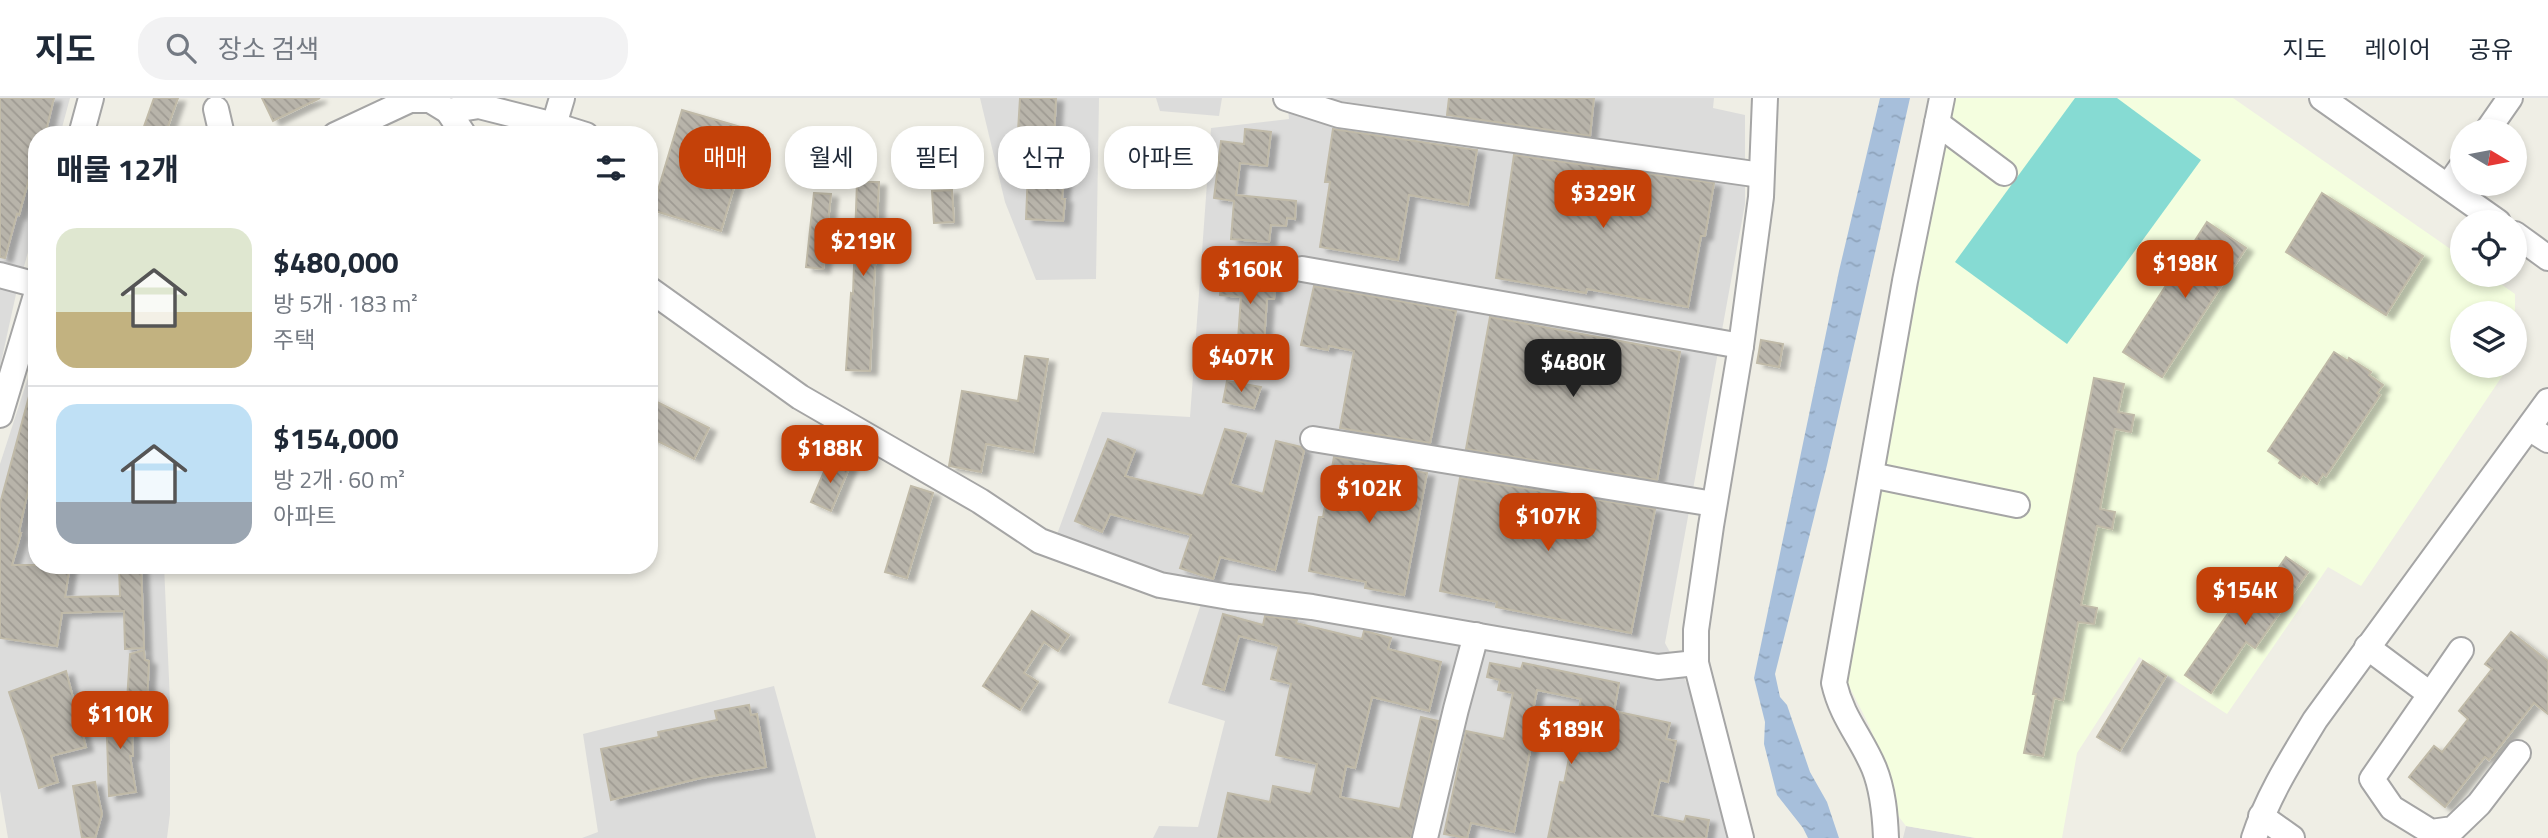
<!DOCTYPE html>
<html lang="ko">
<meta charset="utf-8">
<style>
body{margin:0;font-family:"Titillium Web","Noto Sans KR",sans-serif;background:#f2f2f3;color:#1f2937;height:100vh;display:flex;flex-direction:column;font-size:26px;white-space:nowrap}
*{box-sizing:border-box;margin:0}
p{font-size:23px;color:#747a83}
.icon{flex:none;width:38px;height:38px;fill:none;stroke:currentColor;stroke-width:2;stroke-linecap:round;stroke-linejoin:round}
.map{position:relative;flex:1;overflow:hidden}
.side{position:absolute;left:28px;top:28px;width:630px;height:448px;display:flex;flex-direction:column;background:#fff;border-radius:28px;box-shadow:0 4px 10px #0003}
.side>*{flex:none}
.banner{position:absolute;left:679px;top:28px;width:665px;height:63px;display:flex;gap:14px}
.needle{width:46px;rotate:100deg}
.controls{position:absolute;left:2450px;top:21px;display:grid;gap:14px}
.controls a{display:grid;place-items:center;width:77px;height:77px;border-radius:50%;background:#fff;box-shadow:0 4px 10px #0003;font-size:35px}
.price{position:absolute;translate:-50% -60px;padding:0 16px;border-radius:14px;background:#c44109;color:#fff;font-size:23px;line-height:46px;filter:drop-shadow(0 2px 4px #0008)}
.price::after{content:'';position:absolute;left:50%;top:42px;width:21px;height:16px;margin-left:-10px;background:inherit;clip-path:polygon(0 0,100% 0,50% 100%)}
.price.on{background:#222;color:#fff}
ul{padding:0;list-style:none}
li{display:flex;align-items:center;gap:21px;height:175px;padding:0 28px}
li+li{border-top:2px solid #e0e1e3}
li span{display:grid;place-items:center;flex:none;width:196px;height:140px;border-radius:21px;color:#555}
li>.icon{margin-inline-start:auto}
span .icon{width:84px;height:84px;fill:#fffc;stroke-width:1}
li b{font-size:30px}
h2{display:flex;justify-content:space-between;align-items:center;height:84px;padding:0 28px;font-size:30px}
.tag{padding:0 24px;border-radius:28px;background:#fff;box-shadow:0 4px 10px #0003;font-size:24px;line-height:63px}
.tag.on{background:#c44109;color:#fff}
header{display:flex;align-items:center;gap:42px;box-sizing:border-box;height:98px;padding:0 35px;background:#fff;border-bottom:2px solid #e0e1e3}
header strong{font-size:33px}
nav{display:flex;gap:38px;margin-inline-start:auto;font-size:24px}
.search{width:490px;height:63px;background:#f2f2f3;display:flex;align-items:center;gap:18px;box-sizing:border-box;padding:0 24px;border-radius:28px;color:#747a83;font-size:26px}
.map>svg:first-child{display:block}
.residential{fill:#dcdcdb}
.education{fill:#f4fedf}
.pitch{fill:#86dbd3}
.water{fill:url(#water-ripples)}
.building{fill:url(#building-back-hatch);stroke:#c0baa8;stroke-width:2;filter:url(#shadow)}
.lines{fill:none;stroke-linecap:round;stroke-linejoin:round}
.minor-casing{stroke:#a5a5a5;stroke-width:28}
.minor{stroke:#fff;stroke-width:24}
</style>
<header>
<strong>지도</strong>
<div class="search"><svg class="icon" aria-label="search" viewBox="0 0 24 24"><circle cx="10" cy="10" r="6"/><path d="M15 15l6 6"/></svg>장소 검색</div>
<nav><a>지도</a><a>레이어</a><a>공유</a></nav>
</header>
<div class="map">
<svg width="2548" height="740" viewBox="0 0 2548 740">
<defs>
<pattern id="water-ripples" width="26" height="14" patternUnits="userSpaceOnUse" patternTransform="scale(1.75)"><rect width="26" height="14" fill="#a7bfdb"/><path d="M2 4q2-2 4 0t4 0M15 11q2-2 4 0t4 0" fill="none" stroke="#8fa4bc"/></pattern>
<pattern id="building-back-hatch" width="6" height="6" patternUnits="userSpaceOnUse" patternTransform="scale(1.75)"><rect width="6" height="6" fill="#b8b4aa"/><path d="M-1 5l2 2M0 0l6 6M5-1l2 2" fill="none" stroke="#9e9a92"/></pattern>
<filter id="shadow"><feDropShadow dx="7" dy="4" stdDeviation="2" flood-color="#0004"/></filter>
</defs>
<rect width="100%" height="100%" fill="#efeee5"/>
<!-- residential -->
<g class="residential">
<path d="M0 0H70L60 37H37V121L22 176 0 170Z"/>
<path d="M980 0H1099L1096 181 1036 182 1005 104Z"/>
<path d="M1156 0H1222L1219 18 1160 13Z"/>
<path d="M1287 0H1714L1713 10 1745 17V106L1665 545 1690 591 1727 740H1153L1159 728 1198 729 1225 623 1168 605 1206 491 1056 439 1102 314 1190 319 1211 30 1289 21Z"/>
<path d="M0 182 18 187 0 269Z"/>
<path d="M37 252V467H164L170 604V716L167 740H8L0 693V366Z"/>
<path d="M774 588 816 740H582L598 734 583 636Z"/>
<path d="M1906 728 1976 740H1903Z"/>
</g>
<!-- education -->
<path class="education" d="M1953 0H2233L2462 159V177H2488L2515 196V215H2462V268H2509L2361 488 2328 469 2227 616 2139 559 2077 655 2062 740H1976L1906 728 1896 715 1887 672 1869 627 1846 582Z"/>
<!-- pitch -->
<path class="pitch" d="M2075 0H2117L2201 62 2067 246 1955 164Z"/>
<!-- water -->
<path class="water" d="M1880 0H1910L1827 367 1775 576 1780 599 1787 607 1810 674 1827 704 1839 740H1808L1803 730 1777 697 1764 646 1765 624 1754 580 1839 173Z"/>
<!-- building -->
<g class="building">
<path d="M0 0H54L45 37H37V51L19 117 17 116 5 160 0 159Z"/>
<path d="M154 0H178L165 37H141Z"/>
<path d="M262 0H320L273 23Z"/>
<path d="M1020 0H1056L1054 39H1057L1056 51 1067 52 1062 101H1065L1063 123 1026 121 1029 50H1017Z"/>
<path d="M1449 0H1594L1590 38 1447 17Z"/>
<path d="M682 12 751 32 721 133 652 112Z"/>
<path d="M1245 31 1271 34 1267 68 1240 65 1236 97 1296 103 1295 121 1287 120 1286 128 1271 127 1269 144 1231 141 1234 103 1214 100 1221 43 1244 46Z"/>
<path d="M1333 31 1477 52 1468 107 1409 97 1398 162 1320 149 1330 84H1325Z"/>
<path d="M1514 57 1714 85 1705 138H1701L1688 209 1587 191 1586 195 1496 180Z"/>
<path d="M857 84H879L870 273 846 272 851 195 853 196Z"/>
<path d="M952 92 954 124 934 125 932 93Z"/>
<path d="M814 95 831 96 823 171 806 169Z"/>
<path d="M2322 95 2423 158 2386 217 2286 154Z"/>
<path d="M2207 124 2246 150 2162 279 2123 254Z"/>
<path d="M1222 171 1275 174 1274 201H1267L1263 258 1237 256 1241 199 1220 197Z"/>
<path d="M1314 188 1456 213 1430 345 1340 330 1354 253 1329 248 1328 252 1301 247Z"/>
<path d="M1490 219 1680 254 1657 382 1466 351Z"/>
<path d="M1761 242 1783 246 1779 269 1757 265Z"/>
<path d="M2334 254 2348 263 2349 260 2371 274 2369 277 2383 287 2377 295 2380 297 2326 378 2323 376 2317 386 2303 376 2300 380 2279 365 2281 362 2268 353Z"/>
<path d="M1025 258 1048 261 1033 354 986 346 981 374 949 368 962 293 1018 303Z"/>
<path d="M2094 280 2124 286 2118 314 2134 317 2131 334 2115 331 2100 411 2115 414 2112 431 2097 428 2081 507 2097 510 2094 526 2078 524 2063 602 2054 600 2043 658 2024 655 2036 596H2033Z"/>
<path d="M1227 283 1261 289 1254 310 1223 304Z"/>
<path d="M31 291 37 292V351L19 434 21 435 12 467H70L65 499 120 498 119 468 141 467 144 550 125 551 124 513 62 515 57 548 0 540V406Z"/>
<path d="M649 300 709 330 694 361 649 339Z"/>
<path d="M1225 331 1246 336 1230 386 1263 396 1276 343 1301 349 1304 353 1275 472 1220 459 1213 481 1180 470 1191 437 1110 416 1102 434 1075 423 1108 341 1135 352 1125 378 1203 398Z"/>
<path d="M1334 359 1427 375 1404 497 1365 490 1366 484 1309 473 1319 419H1323Z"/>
<path d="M829 362 850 368 831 413 811 404Z"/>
<path d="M1460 380 1655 411 1631 535 1496 509 1497 504 1440 493Z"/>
<path d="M911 388 933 395 907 480 885 474Z"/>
<path d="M2286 459 2308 474 2255 550 2246 544 2211 595 2185 577 2232 510 2245 519Z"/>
<path d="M1032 513 1069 537 1058 553 1044 544 1024 575 1038 584 1020 612 983 588Z"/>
<path d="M1223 516 1263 527 1265 518 1297 522 1296 525 1362 541 1364 533 1369 534 1391 540 1388 551 1441 564 1429 613 1372 599 1355 670 1346 668 1340 699 1400 711 1421 619 1438 623 1411 740H1218L1228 695 1270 704 1273 688 1311 696 1317 666 1276 657 1291 586 1271 581 1279 548 1239 538 1224 592 1203 586Z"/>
<path d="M2511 534 2548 563V616L2534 605 2489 662 2485 659 2445 709 2409 679 2434 648 2442 654 2468 621 2459 613 2492 571 2485 566Z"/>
<path d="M144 552 145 562 149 563 147 604 127 603 130 556Z"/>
<path d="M2143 563 2166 578 2120 653 2097 639Z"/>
<path d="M1490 565 1521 571 1523 565 1619 585 1614 613 1670 625 1666 641 1676 643 1668 684 1660 682 1652 717 1684 724 1686 718 1709 722 1706 740H1548L1560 684 1564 685 1581 601 1537 592 1526 647 1531 648 1514 734 1471 725 1467 740 1444 736 1466 633 1504 641 1513 595 1498 592 1500 582 1487 579Z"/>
<path d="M66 573 86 649 51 658 58 684 39 690 25 641 9 594Z"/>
<path d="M749 607 751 617 757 616 766 669 701 680 611 702 601 651 659 639 658 634 717 622 715 613Z"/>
<path d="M131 608 133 658H130L136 694 109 698 106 610Z"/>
<path d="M95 684 102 716 95 740H82L73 688Z"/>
</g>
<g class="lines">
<defs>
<g id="minor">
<path d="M1286 0 1339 17 1761 77"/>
<path d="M2322 0 2498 124"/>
<path d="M216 11 222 37"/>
<path d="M448 13 479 8 554 27 562 0"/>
<path d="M1937 25 2004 75"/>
<path d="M554 27 586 37"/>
<path d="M2487 33 2510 0"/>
<path d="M81 37 91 0"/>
<path d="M335 37 410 2H430L448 13 464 37"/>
<path d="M2448 88 2462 68"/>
<path d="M2515 136 2548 160"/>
<path d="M1302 171 1741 248"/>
<path d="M0 177 37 187"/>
<path d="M649 191 800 299 980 403 1040 443 1160 487 1229 499 1312 509 1658 569 1696 565"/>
<path d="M0 317 37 194"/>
<path d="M2529 330 2548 342"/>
<path d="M1313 341 1714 406"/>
<path d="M1871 377 2017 407"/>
<path d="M2367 549 2430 596"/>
<path d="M2461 552 2372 681 2392 710 2431 734 2453 731 2479 706 2518 655"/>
<path d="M2261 718 2292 740"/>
<path d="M1425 740 1456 611 1476 537"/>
<path d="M1741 740 1696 565V532L1711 428 1741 248 1761 99 1765 0"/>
<path d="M1886 740C1885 716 1883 692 1874 670 1861 639 1842 620 1834 585L1905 183 1942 0"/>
<path d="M2254 740C2268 697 2292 660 2315 622L2548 303"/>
</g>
</defs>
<!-- minor casing -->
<use href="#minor" class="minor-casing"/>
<!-- minor -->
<use href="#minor" class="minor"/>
</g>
</svg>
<div class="controls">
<a><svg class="needle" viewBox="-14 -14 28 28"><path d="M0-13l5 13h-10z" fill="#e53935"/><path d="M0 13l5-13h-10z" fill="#747a83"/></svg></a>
<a><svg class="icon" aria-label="locate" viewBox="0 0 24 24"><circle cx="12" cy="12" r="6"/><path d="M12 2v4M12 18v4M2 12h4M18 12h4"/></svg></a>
<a><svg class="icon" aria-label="layers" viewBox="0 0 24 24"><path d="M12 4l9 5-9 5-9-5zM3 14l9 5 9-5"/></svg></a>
</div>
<b class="price" style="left:1603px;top:132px">$329K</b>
<b class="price" style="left:863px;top:180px">$219K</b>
<b class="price" style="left:2185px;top:202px">$198K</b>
<b class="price" style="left:1250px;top:208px">$160K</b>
<b class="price" style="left:1241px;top:296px">$407K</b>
<b class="price on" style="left:1573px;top:301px">$480K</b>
<b class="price" style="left:830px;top:387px">$188K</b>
<b class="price" style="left:1369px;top:427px">$102K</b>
<b class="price" style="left:1548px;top:455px">$107K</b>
<b class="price" style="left:2245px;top:529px">$154K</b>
<b class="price" style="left:120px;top:653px">$110K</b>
<b class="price" style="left:1571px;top:668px">$189K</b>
<div class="banner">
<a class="tag on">매매</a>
<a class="tag">월세</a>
<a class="tag">필터</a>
<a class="tag">신규</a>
<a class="tag">아파트</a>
</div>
<section class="side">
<h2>매물 12개<svg class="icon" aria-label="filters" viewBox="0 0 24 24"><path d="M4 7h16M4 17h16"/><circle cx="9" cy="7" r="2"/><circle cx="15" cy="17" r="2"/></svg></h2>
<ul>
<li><span style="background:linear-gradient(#dfe7d0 60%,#c2b280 0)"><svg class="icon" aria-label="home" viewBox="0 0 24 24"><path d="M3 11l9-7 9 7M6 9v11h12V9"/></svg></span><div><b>$480,000</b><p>방 5개 · 183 m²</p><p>주택</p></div></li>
<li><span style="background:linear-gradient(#bfe0f5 70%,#9aa5b1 0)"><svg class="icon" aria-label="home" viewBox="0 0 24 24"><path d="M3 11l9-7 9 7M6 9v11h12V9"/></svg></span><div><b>$154,000</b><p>방 2개 · 60 m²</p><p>아파트</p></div></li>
</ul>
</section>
</div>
